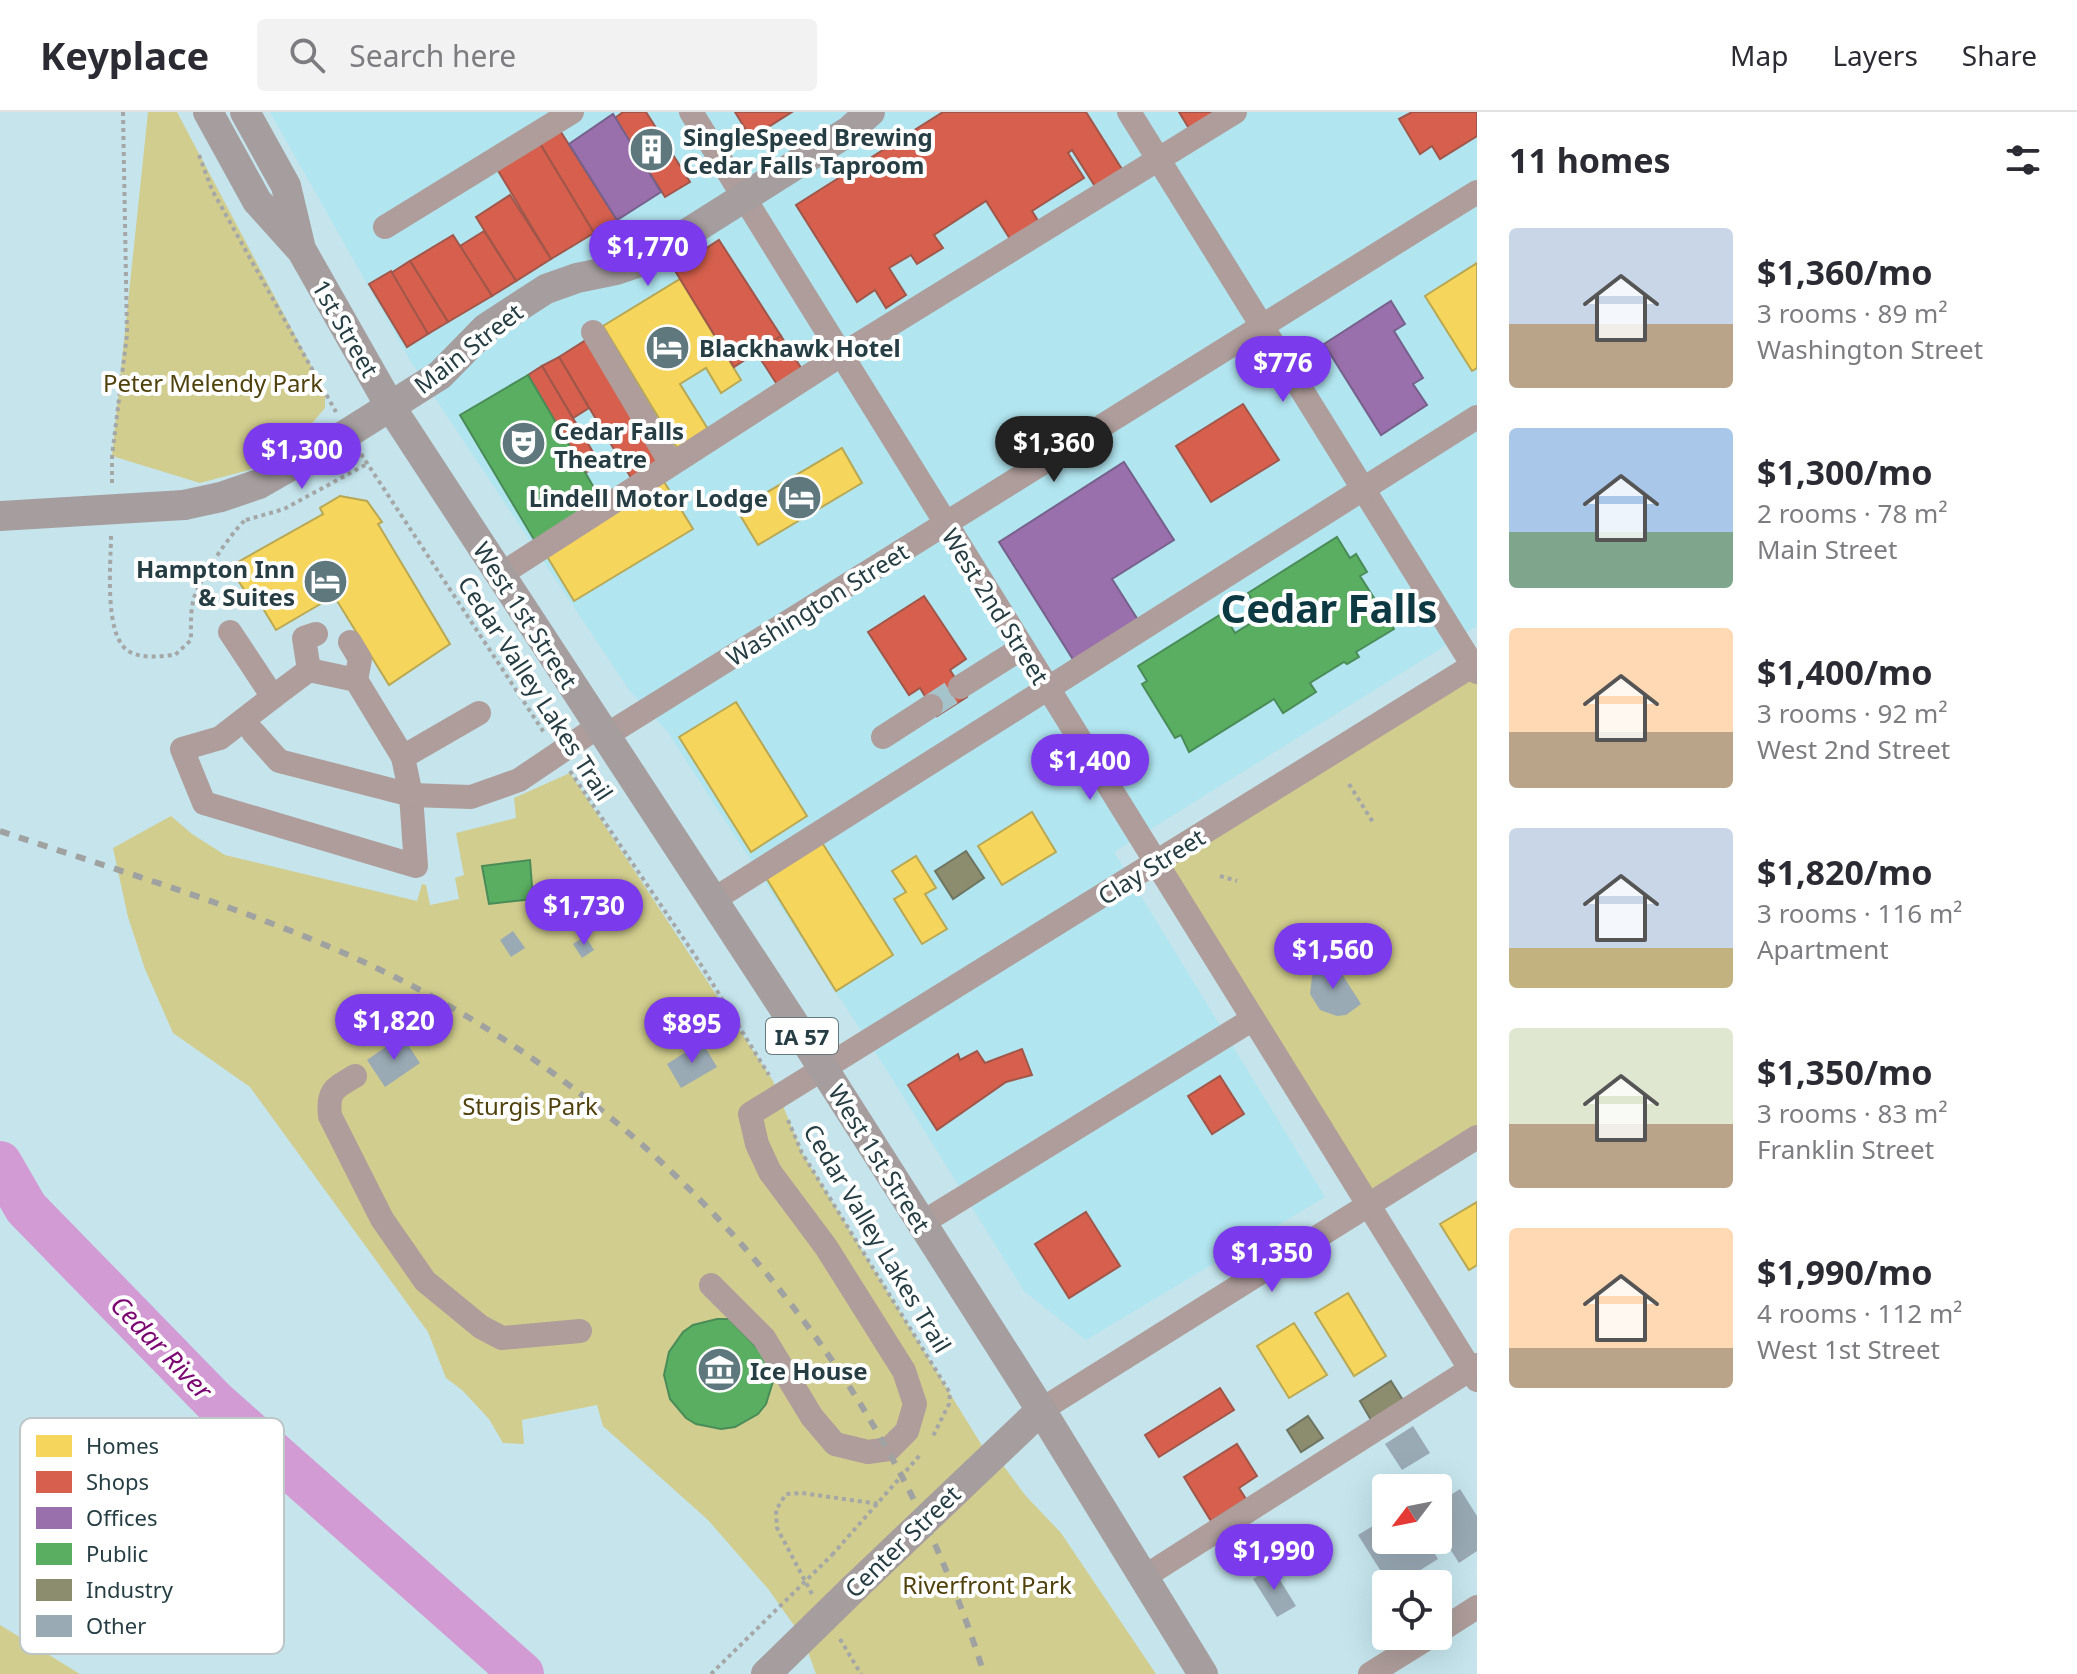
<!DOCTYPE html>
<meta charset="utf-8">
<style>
body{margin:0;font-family:"Noto Sans",sans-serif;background:#f2f2f3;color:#2b2b33;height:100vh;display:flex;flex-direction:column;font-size:30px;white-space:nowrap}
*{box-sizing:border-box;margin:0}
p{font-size:26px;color:#7c7c81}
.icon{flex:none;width:44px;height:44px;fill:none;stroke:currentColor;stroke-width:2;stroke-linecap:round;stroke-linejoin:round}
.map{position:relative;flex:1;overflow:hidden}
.panel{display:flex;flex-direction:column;background:#fff;width:600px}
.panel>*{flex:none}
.needle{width:52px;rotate:238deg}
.controls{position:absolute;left:1372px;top:1362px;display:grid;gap:16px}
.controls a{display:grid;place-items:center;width:80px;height:80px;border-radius:8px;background:#fff;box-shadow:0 8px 32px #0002;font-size:40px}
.price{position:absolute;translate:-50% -68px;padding:0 18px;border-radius:28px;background:#7c3aed;color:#fff;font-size:26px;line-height:52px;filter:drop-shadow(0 2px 4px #0008)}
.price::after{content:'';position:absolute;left:50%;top:48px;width:24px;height:18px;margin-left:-12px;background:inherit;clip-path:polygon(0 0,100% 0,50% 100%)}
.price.on{background:#222;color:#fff}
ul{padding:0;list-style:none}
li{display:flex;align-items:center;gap:24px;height:200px;padding:0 32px}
li span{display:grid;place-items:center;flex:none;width:224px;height:160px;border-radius:8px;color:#555}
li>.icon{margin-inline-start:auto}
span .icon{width:96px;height:96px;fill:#fffc;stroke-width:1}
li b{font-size:34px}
h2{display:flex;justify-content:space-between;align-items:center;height:96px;padding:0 32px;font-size:34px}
header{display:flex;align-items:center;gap:48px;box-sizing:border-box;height:112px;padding:0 40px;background:#fff;border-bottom:2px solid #e1e1e2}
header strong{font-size:38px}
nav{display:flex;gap:44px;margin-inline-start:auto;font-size:28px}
.search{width:560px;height:72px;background:#f2f2f3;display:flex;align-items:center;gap:20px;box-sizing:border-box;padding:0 28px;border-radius:8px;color:#7c7c81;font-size:30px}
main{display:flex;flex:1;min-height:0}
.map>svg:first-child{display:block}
.built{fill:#b1e5f0}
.green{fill:#d1cd8e}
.homes{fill:#f6d55c;stroke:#b8a854;stroke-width:2}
.shops{fill:#d6604d;stroke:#a1564a;stroke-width:2}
.offices{fill:#9970ab;stroke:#76618c;stroke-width:2}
.public{fill:#5aae61;stroke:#4a8c58;stroke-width:2}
.industry{fill:#8c8c6e;stroke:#6d7561;stroke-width:2}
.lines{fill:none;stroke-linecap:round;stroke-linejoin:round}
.river{stroke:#d29bd3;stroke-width:44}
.building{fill:#9aaab5}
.minor-tunnel{stroke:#a5c3ca;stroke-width:24;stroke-dasharray:24 12;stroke-linecap:butt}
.path{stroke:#a5a7a7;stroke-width:4;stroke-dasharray:4 4;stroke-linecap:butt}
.minor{stroke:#ae9d9a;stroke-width:24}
.major{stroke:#a69e9e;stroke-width:30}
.rail{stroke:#a0a2a2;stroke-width:6;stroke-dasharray:10 10;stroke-linecap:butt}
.path-bridge{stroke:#a5a7a7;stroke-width:4;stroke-dasharray:4 4;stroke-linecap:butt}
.major-bridge{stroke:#a69e9e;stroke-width:30}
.labels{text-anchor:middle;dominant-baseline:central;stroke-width:8;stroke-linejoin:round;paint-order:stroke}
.shield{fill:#fff;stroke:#67787b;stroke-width:2}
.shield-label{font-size:22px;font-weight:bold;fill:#263e43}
.poi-label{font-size:24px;font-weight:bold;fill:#263e43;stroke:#fff;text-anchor:start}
.street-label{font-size:24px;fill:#263e43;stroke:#fff}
.park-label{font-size:24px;fill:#50420d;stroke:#fff}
.water-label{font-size:26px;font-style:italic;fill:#7c0671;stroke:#fff}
.town-label{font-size:40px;font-weight:bold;fill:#0c3942;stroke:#fff}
.key{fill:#fff;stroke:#bec5c7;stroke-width:2}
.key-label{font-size:22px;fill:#263e43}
</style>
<header>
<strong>Keyplace</strong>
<div class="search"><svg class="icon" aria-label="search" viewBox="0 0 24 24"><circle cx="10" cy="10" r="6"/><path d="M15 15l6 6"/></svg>Search here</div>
<nav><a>Map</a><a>Layers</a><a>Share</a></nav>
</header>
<main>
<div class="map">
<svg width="1477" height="1562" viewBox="0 0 1477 1562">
<rect width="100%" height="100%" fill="#c5e4ec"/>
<!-- built -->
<path class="built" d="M270 0H1477V514L1114 740 1325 1085 1086 1228 1024 1179 893 968 667 619 629 578 410 248Z"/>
<!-- green -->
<g class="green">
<path d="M148 0H177L325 280V296L303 322 249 358 200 371 112 344Z"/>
<path d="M1477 560V1025L1368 1093 1156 751Z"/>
<path d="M570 661 773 969 802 1041 989 1345 994 1341 1025 1383 1061 1421 1156 1562H816L803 1526 769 1478 708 1408 603 1314 597 1293 522 1308 524 1332 503 1331 489 1307 462 1278 446 1266 428 1220 250 975 173 921 145 857 128 805 113 736 171 704 192 722 225 743 417 789 422 772 426 773 430 793 459 787 455 766 464 763 456 721 516 706 514 686Z"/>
<path d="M0 1513 80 1562H0Z"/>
</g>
<!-- homes -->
<g class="homes">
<path d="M1477 151V256L1472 259 1425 184Z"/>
<path d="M680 167 741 268 721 281 706 256 680 272 711 322 680 341 603 214Z"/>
<path d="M842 336 862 371 758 433 737 398Z"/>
<path d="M663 368 693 417 574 489 545 441Z"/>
<path d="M340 384 367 389 382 410 378 412 450 532 389 573 334 484 276 518 256 485 251 488 229 455 323 402 320 396Z"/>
<path d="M736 590 807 704 751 740 679 625Z"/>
<path d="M1032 700 1056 740 1002 773 978 734Z"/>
<path d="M821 729 893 843 836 879 765 764Z"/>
<path d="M916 744 936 776 925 782 947 817 922 832 894 787 906 780 892 759Z"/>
<path d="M1477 1090V1153L1469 1158 1440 1112Z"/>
<path d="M1348 1181 1386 1244 1354 1264 1315 1201Z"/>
<path d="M1294 1211 1327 1263 1289 1286 1257 1234Z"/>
</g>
<!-- shops -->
<g class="shops">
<path d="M623 0H646L690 70 665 85 615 6Z"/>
<path d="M735 0H792L751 26Z"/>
<path d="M943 0H1086L1125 62 1098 79 1072 38 1068 41 1084 66 1032 99 1040 112 1012 130 986 89 934 123 943 136 917 152 911 143 889 156 906 183 886 196 875 178 857 190 796 93Z"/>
<path d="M1179 0H1218L1190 18Z"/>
<path d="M1412 0H1477V24L1440 47 1432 34 1420 42 1399 7Z"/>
<path d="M559 17 617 108 594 121 539 30Z"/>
<path d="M539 30 594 121 551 147 497 57Z"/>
<path d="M510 83 551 147 516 169 476 105Z"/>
<path d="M484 119 516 169 492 184 460 134Z"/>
<path d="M453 123 492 184 448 210 410 149Z"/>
<path d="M719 128 781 224 734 255 674 157Z"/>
<path d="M410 149 448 210 428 222 391 161Z"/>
<path d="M391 159 428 222 407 235 369 172Z"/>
<path d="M781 224 803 259 778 274 756 240Z"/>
<path d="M586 228 660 352 633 369 559 245Z"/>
<path d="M559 245 589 296 573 306 542 254Z"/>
<path d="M542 254 600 352 585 361 528 263Z"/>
<path d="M1243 292 1279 348 1211 390 1176 334Z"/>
<path d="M924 484 966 547 950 558 967 585 937 604 920 576 909 583 868 520Z"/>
<path d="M1022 937 1032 963 1006 970 937 1018 908 973 958 942 960 948 977 939 985 951Z"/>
<path d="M1220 964 1244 1002 1212 1022 1188 984Z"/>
<path d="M1086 1100 1120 1154 1069 1186 1035 1132Z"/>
<path d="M1220 1276 1234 1298 1159 1345 1145 1323Z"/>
<path d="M1237 1332 1257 1364 1239 1376 1246 1387 1211 1409 1184 1365Z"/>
</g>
<!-- offices -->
<g class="offices">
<path d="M613 2 661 80 617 108 569 32Z"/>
<path d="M1391 189 1405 212 1394 219 1423 266 1413 272 1427 293 1381 323 1324 232Z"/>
<path d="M1124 350 1174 428 1112 467 1138 508 1074 549 999 430Z"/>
</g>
<!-- public -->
<g class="public">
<path d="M528 263 603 391 536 431 460 303Z"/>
<path d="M1337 425 1350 446 1356 442 1367 460 1360 464 1394 517 1356 540 1359 545 1347 552 1344 550 1310 571 1316 580 1283 601 1274 587 1189 640 1181 623 1175 626 1142 572 1147 569 1138 554 1223 501 1235 521 1262 504 1248 481Z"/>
<path d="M530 748 533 787 489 792 482 754Z"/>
<path d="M717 1207H729L774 1253V1266L766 1292 758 1302 735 1315 721 1317 696 1312 686 1306 670 1287 664 1263 669 1240 683 1220 693 1213Z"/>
</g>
<!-- industry -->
<g class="industry">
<path d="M966 739 984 766 953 787 935 759Z"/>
<path d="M1391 1269 1406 1293 1374 1313 1360 1289Z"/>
<path d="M1308 1304 1323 1326 1301 1340 1287 1318Z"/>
</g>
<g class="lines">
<!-- river -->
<path class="river" d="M0 1051 26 1096 215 1290 522 1562"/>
</g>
<!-- building -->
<g class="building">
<path d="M513 819 525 836 511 845 500 828Z"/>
<path d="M585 824 594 838 582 846 573 832Z"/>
<path d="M1333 848 1361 892 1346 903 1337 904 1320 898 1310 882 1312 864 1324 851Z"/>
<path d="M402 924 420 951 385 975 367 948Z"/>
<path d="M702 930 717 955 681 976 667 952Z"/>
<path d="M1413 1314 1430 1341 1402 1358 1385 1332Z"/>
<path d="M1460 1377 1477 1404V1439L1459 1451 1438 1418V1391Z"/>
<path d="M1386 1406V1428H1426L1438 1447 1398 1472H1389L1358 1423Z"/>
<path d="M1272 1455 1296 1494 1277 1505 1253 1467Z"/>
</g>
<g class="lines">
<!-- minor-tunnel -->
<path class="minor-tunnel" d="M931 594 960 575"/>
<!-- path -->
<g class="path">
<path d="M199 43 212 78 336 300"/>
<path d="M361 342 545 622"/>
<path d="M112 371V344L127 222 123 0"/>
<path d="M246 408 284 397 367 352"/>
<path d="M111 424C111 451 103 526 130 540 143 547 161 544 175 543L191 528C191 513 190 497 195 483 204 461 229 424 245 408"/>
<path d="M570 659 698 848 769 963"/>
<path d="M1349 672 1374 712"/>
<path d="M1220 764 1237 769"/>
<path d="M788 1008 802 1041 950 1281 949 1292 932 1326"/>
<path d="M832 1443 920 1343"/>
<path d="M812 1482 777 1416 776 1398 786 1382 802 1381 879 1392"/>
<path d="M840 1527 861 1562"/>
</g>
<!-- minor -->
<g class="minor">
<path d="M691 0 1477 1268"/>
<path d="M1129 0 1477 560"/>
<path d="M385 115 572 0"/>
<path d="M593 220 671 352"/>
<path d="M500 463 841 243 1235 0"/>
<path d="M230 520 273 585 309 558 356 568 403 645"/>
<path d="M350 530 360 547 356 568"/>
<path d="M309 558 304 526 316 522"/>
<path d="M960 575 1022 536"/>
<path d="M273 585 220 626 182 637 204 691 416 754 411 683 403 645 479 601"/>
<path d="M253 620 279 649 411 683 471 685 519 668 599 614"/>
<path d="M605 624 1477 80"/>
<path d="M883 625 931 594"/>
<path d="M713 788 1477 305"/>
<path d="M355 964C335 976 327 978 330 1004L382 1107 425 1169 481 1215 502 1226 580 1219"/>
<path d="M922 1111 1253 907"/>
<path d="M711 1173 764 1226 812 1305 835 1332 868 1340 889 1337 907 1319 915 1292 904 1259 826 1135 770 1060 757 1032 750 1002 1477 551"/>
<path d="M1041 1298 1477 1025"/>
<path d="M1144 1465 1477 1253"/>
<path d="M1438 1520 1477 1495"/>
<path d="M1370 1562 1431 1524"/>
</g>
<!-- major -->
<g class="major">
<path d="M208 0 257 89 302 139 390 294 823 956 1041 1298 1203 1562"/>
<path d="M245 0 286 74 300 133"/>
<path d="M184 393 221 385 259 372 348 321 440 263 486 216 546 177 577 166 616 158 645 148 849 19 870 0"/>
<path d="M854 1476 1041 1298"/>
</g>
<!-- rail -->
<path class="rail" d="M0 719C122 760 249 797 366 851 662 989 887 1251 984 1562"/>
<!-- path-bridge -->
<path class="path-bridge" d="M711 1562 832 1443"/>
<!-- major-bridge -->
<g class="major-bridge">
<path d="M0 404 184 393"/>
<path d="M766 1562 854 1476"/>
</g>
</g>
<!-- icons -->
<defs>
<symbol id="building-disc" viewBox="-11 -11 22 22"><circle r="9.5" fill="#5e787e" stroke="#fff"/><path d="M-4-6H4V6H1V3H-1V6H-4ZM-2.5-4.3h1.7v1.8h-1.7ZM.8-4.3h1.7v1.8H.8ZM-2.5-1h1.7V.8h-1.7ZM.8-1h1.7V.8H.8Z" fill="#fff"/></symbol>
<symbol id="hotel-disc" viewBox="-11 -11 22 22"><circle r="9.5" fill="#5e787e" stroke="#fff"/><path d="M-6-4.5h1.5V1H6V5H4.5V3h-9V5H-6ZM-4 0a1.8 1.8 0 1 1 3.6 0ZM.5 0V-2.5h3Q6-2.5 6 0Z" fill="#fff"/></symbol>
<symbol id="theatre-disc" viewBox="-11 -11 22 22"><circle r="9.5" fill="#5e787e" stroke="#fff"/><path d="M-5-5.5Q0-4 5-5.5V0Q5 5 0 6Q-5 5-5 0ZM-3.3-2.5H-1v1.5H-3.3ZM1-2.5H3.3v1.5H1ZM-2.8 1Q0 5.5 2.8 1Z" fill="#fff"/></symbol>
<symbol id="museum-disc" viewBox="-11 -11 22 22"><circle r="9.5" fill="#5e787e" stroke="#fff"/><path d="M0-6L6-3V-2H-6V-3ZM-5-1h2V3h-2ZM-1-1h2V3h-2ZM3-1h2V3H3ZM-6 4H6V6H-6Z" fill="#fff"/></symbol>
</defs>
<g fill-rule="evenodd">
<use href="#building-disc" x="626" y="12" width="51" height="51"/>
<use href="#hotel-disc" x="642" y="210" width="51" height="51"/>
<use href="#theatre-disc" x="498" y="306" width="51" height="51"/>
<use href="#hotel-disc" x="774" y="360" width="51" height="51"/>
<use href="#hotel-disc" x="300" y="444" width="51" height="51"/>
<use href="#museum-disc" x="694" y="1232" width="51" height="51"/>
</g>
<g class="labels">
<!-- shield labels -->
<rect class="shield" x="766" y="906" width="72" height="36" rx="6"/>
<g class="shield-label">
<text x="802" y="924">IA 57</text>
</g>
<!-- poi labels -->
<g class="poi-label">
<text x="683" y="24">SingleSpeed Brewing<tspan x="683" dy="28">Cedar Falls Taproom</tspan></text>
<text x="699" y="235">Blackhawk Hotel</text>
<text x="554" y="318">Cedar Falls<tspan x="554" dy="28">Theatre</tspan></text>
<text x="768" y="385" text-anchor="end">Lindell Motor Lodge</text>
<text x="295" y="456" text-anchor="end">Hampton Inn<tspan x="295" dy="28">&amp; Suites</tspan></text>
<text x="750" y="1258">Ice House</text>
</g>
<!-- street labels -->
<g class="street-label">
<text transform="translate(346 216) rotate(60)">1st Street</text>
<text transform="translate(468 236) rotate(-38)">Main Street</text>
<text transform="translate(817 492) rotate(-32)">Washington Street</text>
<text transform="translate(996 494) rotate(58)">West 2nd Street</text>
<text transform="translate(526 503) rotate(57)">West 1st Street</text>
<text transform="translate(536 576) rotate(57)">Cedar Valley Lakes Trail</text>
<text transform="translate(1151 754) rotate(-32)">Clay Street</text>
<text transform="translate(880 1046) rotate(58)">West 1st Street</text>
<text transform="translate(878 1126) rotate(59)">Cedar Valley Lakes Trail</text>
<text transform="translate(902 1429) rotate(-44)">Center Street</text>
</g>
<!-- park labels -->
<g class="park-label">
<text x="213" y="270">Peter Melendy Park</text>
<text x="530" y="993">Sturgis Park</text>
<text x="987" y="1472">Riverfront Park</text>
</g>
<!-- water labels -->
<g class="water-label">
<text transform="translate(162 1235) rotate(46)">Cedar River</text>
</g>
<!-- town labels -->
<g class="town-label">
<text x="1329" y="495">Cedar Falls</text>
</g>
</g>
<!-- legend -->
<rect x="20" y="1306" width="264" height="236" rx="12" class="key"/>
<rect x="36" y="1323" width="36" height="22" fill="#f6d55c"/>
<rect x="36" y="1359" width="36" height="22" fill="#d6604d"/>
<rect x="36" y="1395" width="36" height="22" fill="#9970ab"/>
<rect x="36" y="1431" width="36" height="22" fill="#5aae61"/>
<rect x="36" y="1467" width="36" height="22" fill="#8c8c6e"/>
<rect x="36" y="1503" width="36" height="22" fill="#9aaab5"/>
<g class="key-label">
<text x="86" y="1342">Homes</text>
<text x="86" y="1378">Shops</text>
<text x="86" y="1414">Offices</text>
<text x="86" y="1450">Public</text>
<text x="86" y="1486">Industry</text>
<text x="86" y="1522">Other</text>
</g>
</svg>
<div class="controls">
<a><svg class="needle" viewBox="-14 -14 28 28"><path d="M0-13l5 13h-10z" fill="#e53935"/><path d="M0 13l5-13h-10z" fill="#7c7c81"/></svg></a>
<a><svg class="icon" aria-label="locate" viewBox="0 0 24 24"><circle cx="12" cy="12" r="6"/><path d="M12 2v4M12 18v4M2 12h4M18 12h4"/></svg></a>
</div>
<b class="price" style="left:648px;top:176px">$1,770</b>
<b class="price" style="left:1283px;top:292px">$776</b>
<b class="price on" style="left:1054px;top:372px">$1,360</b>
<b class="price" style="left:302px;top:379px">$1,300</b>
<b class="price" style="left:1090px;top:690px">$1,400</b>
<b class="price" style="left:584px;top:835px">$1,730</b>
<b class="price" style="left:1333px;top:879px">$1,560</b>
<b class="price" style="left:394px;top:950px">$1,820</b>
<b class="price" style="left:692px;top:953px">$895</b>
<b class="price" style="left:1272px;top:1182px">$1,350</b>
<b class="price" style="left:1274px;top:1480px">$1,990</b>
</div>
<section class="panel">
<h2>11 homes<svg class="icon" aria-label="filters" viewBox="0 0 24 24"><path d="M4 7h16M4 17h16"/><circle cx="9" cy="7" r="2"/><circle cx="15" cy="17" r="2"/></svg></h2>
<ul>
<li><span style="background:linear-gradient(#c9d6e8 60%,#b9a48a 0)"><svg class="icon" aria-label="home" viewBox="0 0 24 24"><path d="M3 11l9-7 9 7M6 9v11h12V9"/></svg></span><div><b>$1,360/mo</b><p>3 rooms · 89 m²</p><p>Washington Street</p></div></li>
<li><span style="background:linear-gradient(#a9c7e8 65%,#7fa58c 0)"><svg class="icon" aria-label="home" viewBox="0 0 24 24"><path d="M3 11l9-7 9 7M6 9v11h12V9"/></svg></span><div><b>$1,300/mo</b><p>2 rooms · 78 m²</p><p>Main Street</p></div></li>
<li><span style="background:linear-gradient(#ffd9b3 65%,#b9a48a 0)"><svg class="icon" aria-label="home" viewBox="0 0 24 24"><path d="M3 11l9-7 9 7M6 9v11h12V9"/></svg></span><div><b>$1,400/mo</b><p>3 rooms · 92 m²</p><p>West 2nd Street</p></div></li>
<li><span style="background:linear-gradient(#c9d6e8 75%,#c2b280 0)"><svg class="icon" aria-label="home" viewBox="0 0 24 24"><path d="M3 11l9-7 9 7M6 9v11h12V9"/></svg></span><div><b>$1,820/mo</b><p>3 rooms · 116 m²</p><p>Apartment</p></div></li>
<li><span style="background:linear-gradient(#dfe7d0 60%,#b9a48a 0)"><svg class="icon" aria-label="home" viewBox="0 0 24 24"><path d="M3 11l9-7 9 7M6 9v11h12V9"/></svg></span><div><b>$1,350/mo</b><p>3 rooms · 83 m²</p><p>Franklin Street</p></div></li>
<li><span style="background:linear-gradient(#ffd9b3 75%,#b9a48a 0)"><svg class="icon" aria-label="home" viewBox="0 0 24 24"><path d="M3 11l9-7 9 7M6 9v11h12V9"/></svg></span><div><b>$1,990/mo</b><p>4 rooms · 112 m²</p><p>West 1st Street</p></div></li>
</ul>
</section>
</main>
